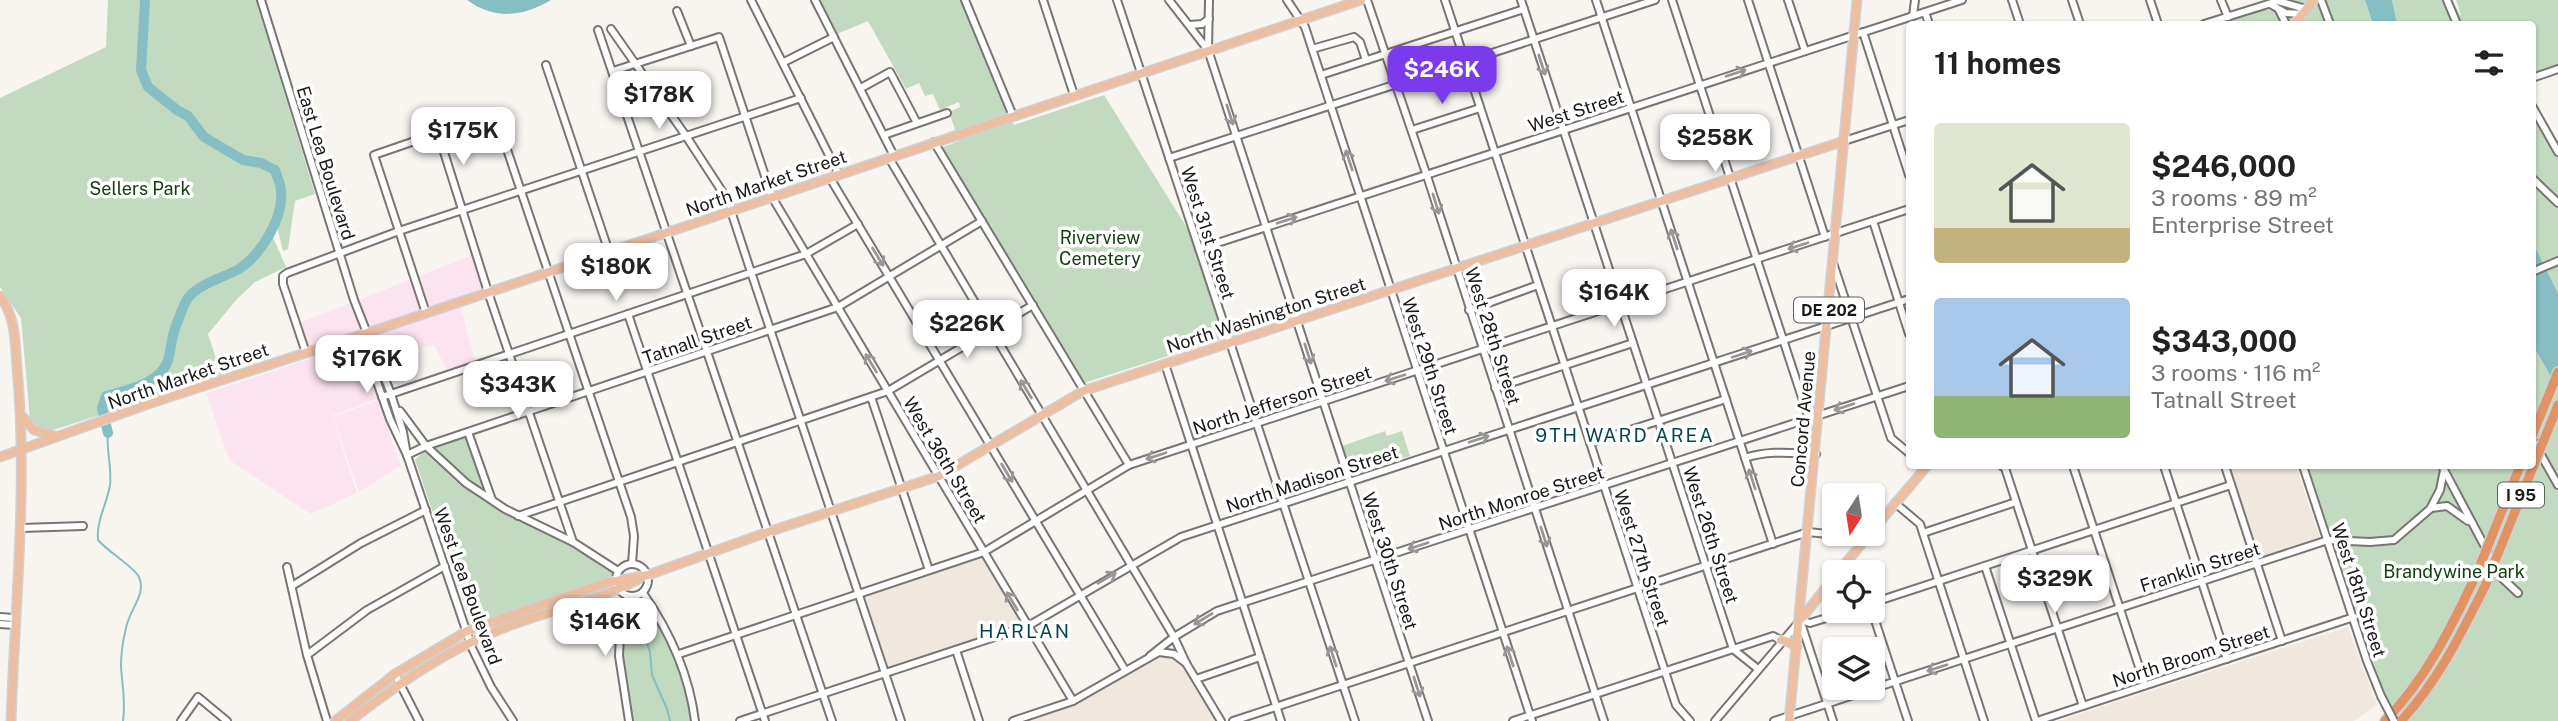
<!DOCTYPE html>
<meta charset="utf-8">
<style>
body{margin:0;font-family:"Public Sans",sans-serif;background:#f2f2f2;color:#222;height:100vh;display:flex;flex-direction:column;font-size:26px;white-space:nowrap}
*{box-sizing:border-box;margin:0}
p{font-size:23px;color:#767676}
.icon{flex:none;width:38px;height:38px;fill:none;stroke:currentColor;stroke-width:2;stroke-linecap:round;stroke-linejoin:round}
.map{position:relative;flex:1;overflow:hidden}
.details{position:absolute;left:1906px;top:21px;width:630px;height:448px;display:flex;flex-direction:column;background:#fff;border-radius:7px;box-shadow:0 2px 5px #0004}
.details>*{flex:none}
.needle{width:46px;rotate:192deg}
.fabs{position:absolute;left:1822px;top:483px;display:grid;gap:14px}
.fabs a{display:grid;place-items:center;width:63px;height:63px;border-radius:7px;background:#fff;box-shadow:0 2px 5px #0004;font-size:35px}
.price{position:absolute;translate:-50% -60px;padding:0 16px;border-radius:14px;background:#fff;color:#222;font-size:23px;line-height:46px;filter:drop-shadow(0 2px 4px #0008)}
.price::after{content:'';position:absolute;left:50%;top:42px;width:21px;height:16px;margin-left:-10px;background:inherit;clip-path:polygon(0 0,100% 0,50% 100%)}
.price.current{background:#7c3aed;color:#fff}
ul{padding:0;list-style:none}
li{display:flex;align-items:center;gap:21px;height:175px;padding:0 28px}
li span{display:grid;place-items:center;flex:none;width:196px;height:140px;border-radius:7px;color:#555}
li>.icon{margin-inline-start:auto}
span .icon{width:84px;height:84px;fill:#fffc;stroke-width:1}
li b{font-size:30px}
h2{display:flex;justify-content:space-between;align-items:center;height:84px;padding:0 28px;font-size:30px}
.map>svg:first-child{display:block}
.commercial{fill:#fbe4f0}
.built{fill:#f0e8df}
.green{fill:#c2dac0}
.water{fill:#86bec4}
.lines{fill:none;stroke-linecap:round;stroke-linejoin:round}
.stream{stroke:#86bec4;stroke-width:2}
.river{stroke:#86bec4;stroke-width:10}
.minor-casing{stroke:#787572;stroke-width:10}
.major-casing{stroke:#d1d1d1;stroke-width:11}
.highway-casing{stroke:#d1d1d1;stroke-width:12}
.minor{stroke:#fff;stroke-width:6}
.major{stroke:#ecbea2;stroke-width:8}
.highway{stroke:#e09364;stroke-width:9}
.minor-bridge-casing{stroke:#787572;stroke-width:10;stroke-linecap:butt}
.highway-bridge-casing{stroke:#d1d1d1;stroke-width:12;stroke-linecap:butt}
.minor-bridge{stroke:#fff;stroke-width:6}
.highway-bridge{stroke:#e09364;stroke-width:9}
.oneway{stroke:#989797}
.labels{text-anchor:middle;dominant-baseline:central;stroke-width:7;stroke-linejoin:round;paint-order:stroke}
.shield{fill:#fff;stroke:#5e5d5d;stroke-width:2}
.shield-label{font-size:16px;font-weight:bold;fill:#191817}
.street-label{font-size:18px;fill:#191817;stroke:#fff}
.park-label{font-size:18px;fill:#124012;stroke:#fff}
.neighbourhood-label{font-size:19px;letter-spacing:2px;fill:#04454d;stroke:#fff}
</style>
<div class="map">
<svg width="2558" height="721" viewBox="0 0 2558 721">
<rect width="100%" height="100%" fill="#f8f5f1"/>
<!-- commercial -->
<g class="commercial">
<path d="M473 255 482 288 458 297 475 361 447 370 434 345 368 363 379 398 332 416 357 493 311 514 229 460 206 393 312 358 299 323Z"/>
<path d="M378 400 401 466 359 492 333 417Z"/>
</g>
<!-- built -->
<g class="built">
<path d="M2229 466H2296L2320 538 2259 558Z"/>
<path d="M984 552 1028 626 885 673 859 594Z"/>
<path d="M2348 627 2377 705 2354 721H2057Z"/>
<path d="M1163 652 1184 660 1220 721H1013L1073 701Z"/>
</g>
<!-- green -->
<g class="green">
<path d="M108 0H256L315 194 295 201 288 249 283 251 277 226 272 235 286 267 255 282 237 299 208 334 222 376 50 431 41 428 30 419 21 318 0 287V98L106 47Z"/>
<path d="M820 0H961L1014 125 1104 95 1189 231 1224 338 1084 383 941 148 959 141 949 112 960 107 959 102 940 110 933 94 925 96 919 83 906 89 868 21 837 34Z"/>
<path d="M2285 0H2365L2373 24H2215L2262 9 2275 11Z"/>
<path d="M2392 0H2452L2462 18 2456 0H2558V64L2532 73V24H2397Z"/>
<path d="M2532 106 2558 152V293L2532 241Z"/>
<path d="M2532 344 2558 389V721H2402L2385 696 2308 466H2532Z"/>
<path d="M1385 431 1387 436 1402 431 1410 456 1352 474 1342 446Z"/>
<path d="M466 437 485 485 482 490 452 466 435 449 437 446Z"/>
<path d="M424 451 430 452 463 483 606 565 612 573 611 579 472 627 415 460Z"/>
<path d="M640 598 648 604 677 655 694 721H633L623 660 624 638 634 601Z"/>
</g>
<!-- water -->
<g class="water">
<path d="M467 0H551C523 17 494 20 467 0Z"/>
<path d="M2365 0H2392L2397 24H2373Z"/>
<path d="M2532 241 2558 293V389L2532 344Z"/>
</g>
<g class="lines">
<!-- stream -->
<g class="stream">
<path d="M108 433C106 450 112 467 110 485 107 504 96 521 98 540 107 551 134 567 139 577 147 594 129 610 126 628 123 640 121 653 121 666 122 685 126 702 123 721"/>
<path d="M636 611 650 652 652 675 667 709 670 721"/>
</g>
<!-- river -->
<path class="river" d="M108 433 102 408 106 396C127 390 161 384 168 360 172 346 171 337 177 323 180 316 183 305 188 298 200 283 223 278 239 269 261 255 284 217 281 191 281 184 277 177 275 170L261 163 243 160 204 137 188 116 177 110 148 87 141 70 145 0"/>
<defs>
<g id="minor">
<path d="M261 0 354 300 391 394 403 432 407 455"/>
<path d="M751 0 839 175"/>
<path d="M815 0 894 156"/>
<path d="M965 0 1013 116"/>
<path d="M1043 0 1074 95"/>
<path d="M1117 0 1355 721"/>
<path d="M1169 0 1208 50"/>
<path d="M1209 0 1208 50 1428 721"/>
<path d="M1287 0 1305 27 1532 721"/>
<path d="M1367 0 1427 176 1604 721"/>
<path d="M1445 0 1676 705 1690 721"/>
<path d="M1521 0 1733 649 1758 669"/>
<path d="M1596 0 1773 544"/>
<path d="M1672 0 1809 419"/>
<path d="M1748 0 1825 237"/>
<path d="M1788 0 1805 51"/>
<path d="M2012 0 2020 24"/>
<path d="M2072 0 2080 24"/>
<path d="M2150 0 2158 24"/>
<path d="M2221 0 2228 17"/>
<path d="M2321 0 2330 24"/>
<path d="M2447 0 2457 24"/>
<path d="M2270 4 2286 13 2302 14"/>
<path d="M2279 10 2286 24"/>
<path d="M677 11 691 46"/>
<path d="M1925 12 1929 24"/>
<path d="M1913 16 1915 0"/>
<path d="M2204 24 2278 1 2306 9"/>
<path d="M1190 25 1202 24 1209 19"/>
<path d="M611 29 686 136 731 205V211L751 272 901 721"/>
<path d="M598 30 832 721"/>
<path d="M1863 32 1909 175"/>
<path d="M1312 49 1354 37 1360 42 1366 60"/>
<path d="M784 62 834 37"/>
<path d="M546 65 609 252"/>
<path d="M613 71 719 37 772 197 1073 701"/>
<path d="M1321 75 1524 9"/>
<path d="M2532 78 2558 69"/>
<path d="M861 88 890 72 917 123"/>
<path d="M2532 106 2558 152"/>
<path d="M495 114 631 517 634 536 632 564"/>
<path d="M1412 130 1480 108"/>
<path d="M884 135 947 113"/>
<path d="M1844 141 1909 120"/>
<path d="M934 142 1129 465"/>
<path d="M889 158 1174 637 1186 663"/>
<path d="M1169 158 1655 0"/>
<path d="M830 178 1125 670"/>
<path d="M2532 178 2558 203"/>
<path d="M1873 221 1909 334"/>
<path d="M1199 249 1962 0"/>
<path d="M1833 263 1891 438 1909 453"/>
<path d="M2532 272 2558 261"/>
<path d="M1469 310 1538 285"/>
<path d="M426 313 374 155 438 133 488 292 573 542"/>
<path d="M628 314 765 721"/>
<path d="M367 333 363 342 390 419 407 455 472 648 491 687 513 721"/>
<path d="M306 353 283 284V276L287 273 399 231 801 98"/>
<path d="M1165 364 1281 721"/>
<path d="M1495 388 1633 343"/>
<path d="M382 397 806 254 858 224"/>
<path d="M871 397 929 570"/>
<path d="M400 411 426 446 466 483 505 509 573 542 618 571"/>
<path d="M468 432 492 500"/>
<path d="M2532 439 2558 485"/>
<path d="M1590 443 1726 399"/>
<path d="M407 455 426 446 838 307 982 221"/>
<path d="M1745 458C1769 450 1791 453 1816 454"/>
<path d="M2002 466 2005 468 2083 706"/>
<path d="M2073 466 2145 685"/>
<path d="M2164 466 2227 659"/>
<path d="M2225 466 2282 641"/>
<path d="M2303 466 2367 661 2381 696"/>
<path d="M2442 466 2501 577 2518 593"/>
<path d="M1895 503 1920 524 1984 721"/>
<path d="M2431 508 2447 506 2468 521"/>
<path d="M518 516 888 391 1033 305"/>
<path d="M21 528 83 526"/>
<path d="M1923 533 2016 502"/>
<circle cx="632" cy="580" r="16"/>
<path d="M1985 566 2036 721"/>
<path d="M287 567 307 655 327 721"/>
<path d="M292 586 361 543 426 510"/>
<path d="M643 593C670 632 689 673 695 721"/>
<path d="M628 596 620 635 619 656 629 721"/>
<path d="M1872 603 2231 485"/>
<path d="M1872 611 1908 721"/>
<path d="M0 617 14 618"/>
<path d="M1800 620 1833 721"/>
<path d="M1800 620 1810 623 1849 611"/>
<path d="M0 624 14 625"/>
<path d="M956 650 979 721"/>
<path d="M679 654 984 552 1129 465 1909 209"/>
<path d="M307 655 367 610 445 566"/>
<path d="M1150 656 1174 637 1217 611 1909 386"/>
<path d="M395 674 419 721"/>
<path d="M1196 679 1260 657"/>
<path d="M181 721 198 697 227 721"/>
<path d="M740 721 1028 626 1181 537 1909 299"/>
<path d="M1013 721 1073 701 1159 652 1174 654 1186 663 1221 721"/>
<path d="M1233 721 1808 532 1867 538"/>
<path d="M1513 721 1773 636 1781 640"/>
<path d="M1715 721 1799 622"/>
<path d="M1774 721 2328 540 2370 542 2394 540 2430 509 2440 490 2444 470"/>
<path d="M2037 721 2354 617"/>
</g>
<g id="major">
<path d="M2294 24 2314 0"/>
<path d="M0 296C16 317 15 343 17 368 28 486 15 603 11 721"/>
<path d="M23 417 34 430 55 436"/>
<path d="M0 457 151 403 367 333 1361 0"/>
<path d="M1872 531 1927 466"/>
<path d="M1838 572 1870 534"/>
<path d="M1802 618 1834 577"/>
<path d="M1781 640 1789 642 1797 647"/>
<path d="M335 721 395 674 467 631 605 583 648 575 768 532 939 476 1083 391 1844 141"/>
<path d="M350 721C398 684 445 651 501 629 546 611 594 602 637 580"/>
<path d="M1789 721 1857 0"/>
</g>
<g id="highway">
<path d="M2532 436 2558 372"/>
<path d="M2385 721C2426 679 2452 626 2477 573"/>
<path d="M2401 721C2438 681 2461 634 2485 586"/>
</g>
</defs>
<!-- minor casing -->
<use href="#minor" class="minor-casing"/>
<!-- major casing -->
<use href="#major" class="major-casing"/>
<!-- highway casing -->
<use href="#highway" class="highway-casing"/>
<!-- minor -->
<use href="#minor" class="minor"/>
<!-- major -->
<use href="#major" class="major"/>
<!-- highway -->
<use href="#highway" class="highway"/>
<defs>
<path id="minor-bridge" d="M2381 696 2394 721"/>
<g id="highway-bridge">
<path d="M2477 573 2520 466"/>
<path d="M2485 586 2558 405"/>
</g>
</defs>
<!-- minor-bridge casing -->
<use href="#minor-bridge" class="minor-bridge-casing"/>
<!-- highway-bridge casing -->
<use href="#highway-bridge" class="highway-bridge-casing"/>
<!-- minor-bridge -->
<use href="#minor-bridge" class="minor-bridge"/>
<!-- highway-bridge -->
<use href="#highway-bridge" class="highway-bridge"/>
</g>
<!-- one-way arrows -->
<defs><path id="oneway-shaft" d="M-6 0H5M1.5-3L5.5 0L1.5 3" fill="none" stroke-width="1.6" stroke-linecap="round" stroke-linejoin="round" transform="scale(1.75)"/></defs>
<g class="oneway">
<use href="#oneway-shaft" transform="translate(1542 65) rotate(72)"/>
<use href="#oneway-shaft" transform="translate(1736 73) rotate(-18)"/>
<use href="#oneway-shaft" transform="translate(1230 115) rotate(72)"/>
<use href="#oneway-shaft" transform="translate(1349 160) rotate(-108)"/>
<use href="#oneway-shaft" transform="translate(1436 204) rotate(73)"/>
<use href="#oneway-shaft" transform="translate(1287 220) rotate(-18)"/>
<use href="#oneway-shaft" transform="translate(1674 239) rotate(-108)"/>
<use href="#oneway-shaft" transform="translate(1798 246) rotate(162)"/>
<use href="#oneway-shaft" transform="translate(878 257) rotate(59)"/>
<use href="#oneway-shaft" transform="translate(1308 354) rotate(72)"/>
<use href="#oneway-shaft" transform="translate(1742 354) rotate(-18)"/>
<use href="#oneway-shaft" transform="translate(871 363) rotate(-121)"/>
<use href="#oneway-shaft" transform="translate(1395 378) rotate(162)"/>
<use href="#oneway-shaft" transform="translate(1026 389) rotate(-121)"/>
<use href="#oneway-shaft" transform="translate(1844 407) rotate(162)"/>
<use href="#oneway-shaft" transform="translate(1479 439) rotate(-18)"/>
<use href="#oneway-shaft" transform="translate(1156 456) rotate(162)"/>
<use href="#oneway-shaft" transform="translate(1007 473) rotate(59)"/>
<use href="#oneway-shaft" transform="translate(1752 479) rotate(-108)"/>
<use href="#oneway-shaft" transform="translate(1544 537) rotate(72)"/>
<use href="#oneway-shaft" transform="translate(1418 546) rotate(162)"/>
<use href="#oneway-shaft" transform="translate(1107 578) rotate(-30)"/>
<use href="#oneway-shaft" transform="translate(1012 601) rotate(-121)"/>
<use href="#oneway-shaft" transform="translate(1203 619) rotate(149)"/>
<use href="#oneway-shaft" transform="translate(1333 656) rotate(-108)"/>
<use href="#oneway-shaft" transform="translate(1510 656) rotate(-108)"/>
<use href="#oneway-shaft" transform="translate(1937 668) rotate(162)"/>
<use href="#oneway-shaft" transform="translate(1417 687) rotate(72)"/>
</g>
<g class="labels">
<!-- shield labels -->
<g class="shield">
<rect x="1794" y="297.5" width="70" height="25" rx="5"/>
<rect x="2498" y="482.5" width="46" height="25" rx="5"/>
</g>
<g class="shield-label">
<text x="1829" y="310">DE 202</text>
<text x="2521" y="495">I 95</text>
</g>
<!-- street labels -->
<g class="street-label">
<text transform="translate(1576 111) rotate(-18)">West Street</text>
<text transform="translate(326 163) rotate(73)">East Lea Boulevard</text>
<text transform="translate(766 183) rotate(-19)">North Market Street</text>
<text transform="translate(1208 233) rotate(72)">West 31st Street</text>
<text transform="translate(1266 315) rotate(-18)">North Washington Street</text>
<text transform="translate(1493 336) rotate(72)">West 28th Street</text>
<text transform="translate(697 340) rotate(-19)">Tatnall Street</text>
<text transform="translate(1430 366) rotate(72)">West 29th Street</text>
<text transform="translate(188 376) rotate(-19)">North Market Street</text>
<text transform="translate(1282 400) rotate(-18)">North Jefferson Street</text>
<text transform="translate(1803 419) rotate(-85)">Concord Avenue</text>
<text transform="translate(945 460) rotate(59)">West 36th Street</text>
<text transform="translate(1312 479) rotate(-18)">North Madison Street</text>
<text transform="translate(1521 498) rotate(-18)">North Monroe Street</text>
<text transform="translate(1711 535) rotate(72)">West 26th Street</text>
<text transform="translate(1642 558) rotate(72)">West 27th Street</text>
<text transform="translate(1390 561) rotate(72)">West 30th Street</text>
<text transform="translate(2200 567) rotate(-18)">Franklin Street</text>
<text transform="translate(468 586) rotate(70)">West Lea Boulevard</text>
<text transform="translate(2359 590) rotate(72)">West 18th Street</text>
<text transform="translate(2191 656) rotate(-18)">North Broom Street</text>
</g>
<!-- park labels -->
<g class="park-label">
<text x="140" y="188">Sellers Park</text>
<text x="1100" y="237">Riverview<tspan x="1100" dy="21">Cemetery</tspan></text>
<text x="2454" y="571">Brandywine Park</text>
</g>
<!-- neighbourhood labels -->
<g class="neighbourhood-label">
<text x="1625" y="435">9TH WARD AREA</text>
<text x="1025" y="631">HARLAN</text>
</g>
</g>
</svg>
<div class="fabs">
<a><svg class="needle" viewBox="-14 -14 28 28"><path d="M0-13l5 13h-10z" fill="#e53935"/><path d="M0 13l5-13h-10z" fill="#767676"/></svg></a>
<a><svg class="icon" aria-label="locate" viewBox="0 0 24 24"><circle cx="12" cy="12" r="6"/><path d="M12 2v4M12 18v4M2 12h4M18 12h4"/></svg></a>
<a><svg class="icon" aria-label="layers" viewBox="0 0 24 24"><path d="M12 4l9 5-9 5-9-5zM3 14l9 5 9-5"/></svg></a>
</div>
<b class="price current" style="left:1442px;top:106px">$246K</b>
<b class="price" style="left:659px;top:131px">$178K</b>
<b class="price" style="left:463px;top:167px">$175K</b>
<b class="price" style="left:1715px;top:174px">$258K</b>
<b class="price" style="left:616px;top:303px">$180K</b>
<b class="price" style="left:1614px;top:329px">$164K</b>
<b class="price" style="left:967px;top:360px">$226K</b>
<b class="price" style="left:367px;top:395px">$176K</b>
<b class="price" style="left:518px;top:421px">$343K</b>
<b class="price" style="left:2055px;top:615px">$329K</b>
<b class="price" style="left:605px;top:658px">$146K</b>
<section class="details">
<h2>11 homes<svg class="icon" aria-label="filters" viewBox="0 0 24 24"><path d="M4 7h16M4 17h16"/><circle cx="9" cy="7" r="2"/><circle cx="15" cy="17" r="2"/></svg></h2>
<ul>
<li><span style="background:linear-gradient(#dfe7d0 75%,#c2b280 0)"><svg class="icon" aria-label="home" viewBox="0 0 24 24"><path d="M3 11l9-7 9 7M6 9v11h12V9"/></svg></span><div><b>$246,000</b><p>3 rooms · 89 m²</p><p>Enterprise Street</p></div></li>
<li><span style="background:linear-gradient(#a9c7e8 70%,#8fb573 0)"><svg class="icon" aria-label="home" viewBox="0 0 24 24"><path d="M3 11l9-7 9 7M6 9v11h12V9"/></svg></span><div><b>$343,000</b><p>3 rooms · 116 m²</p><p>Tatnall Street</p></div></li>
</ul>
</section>
</div>
